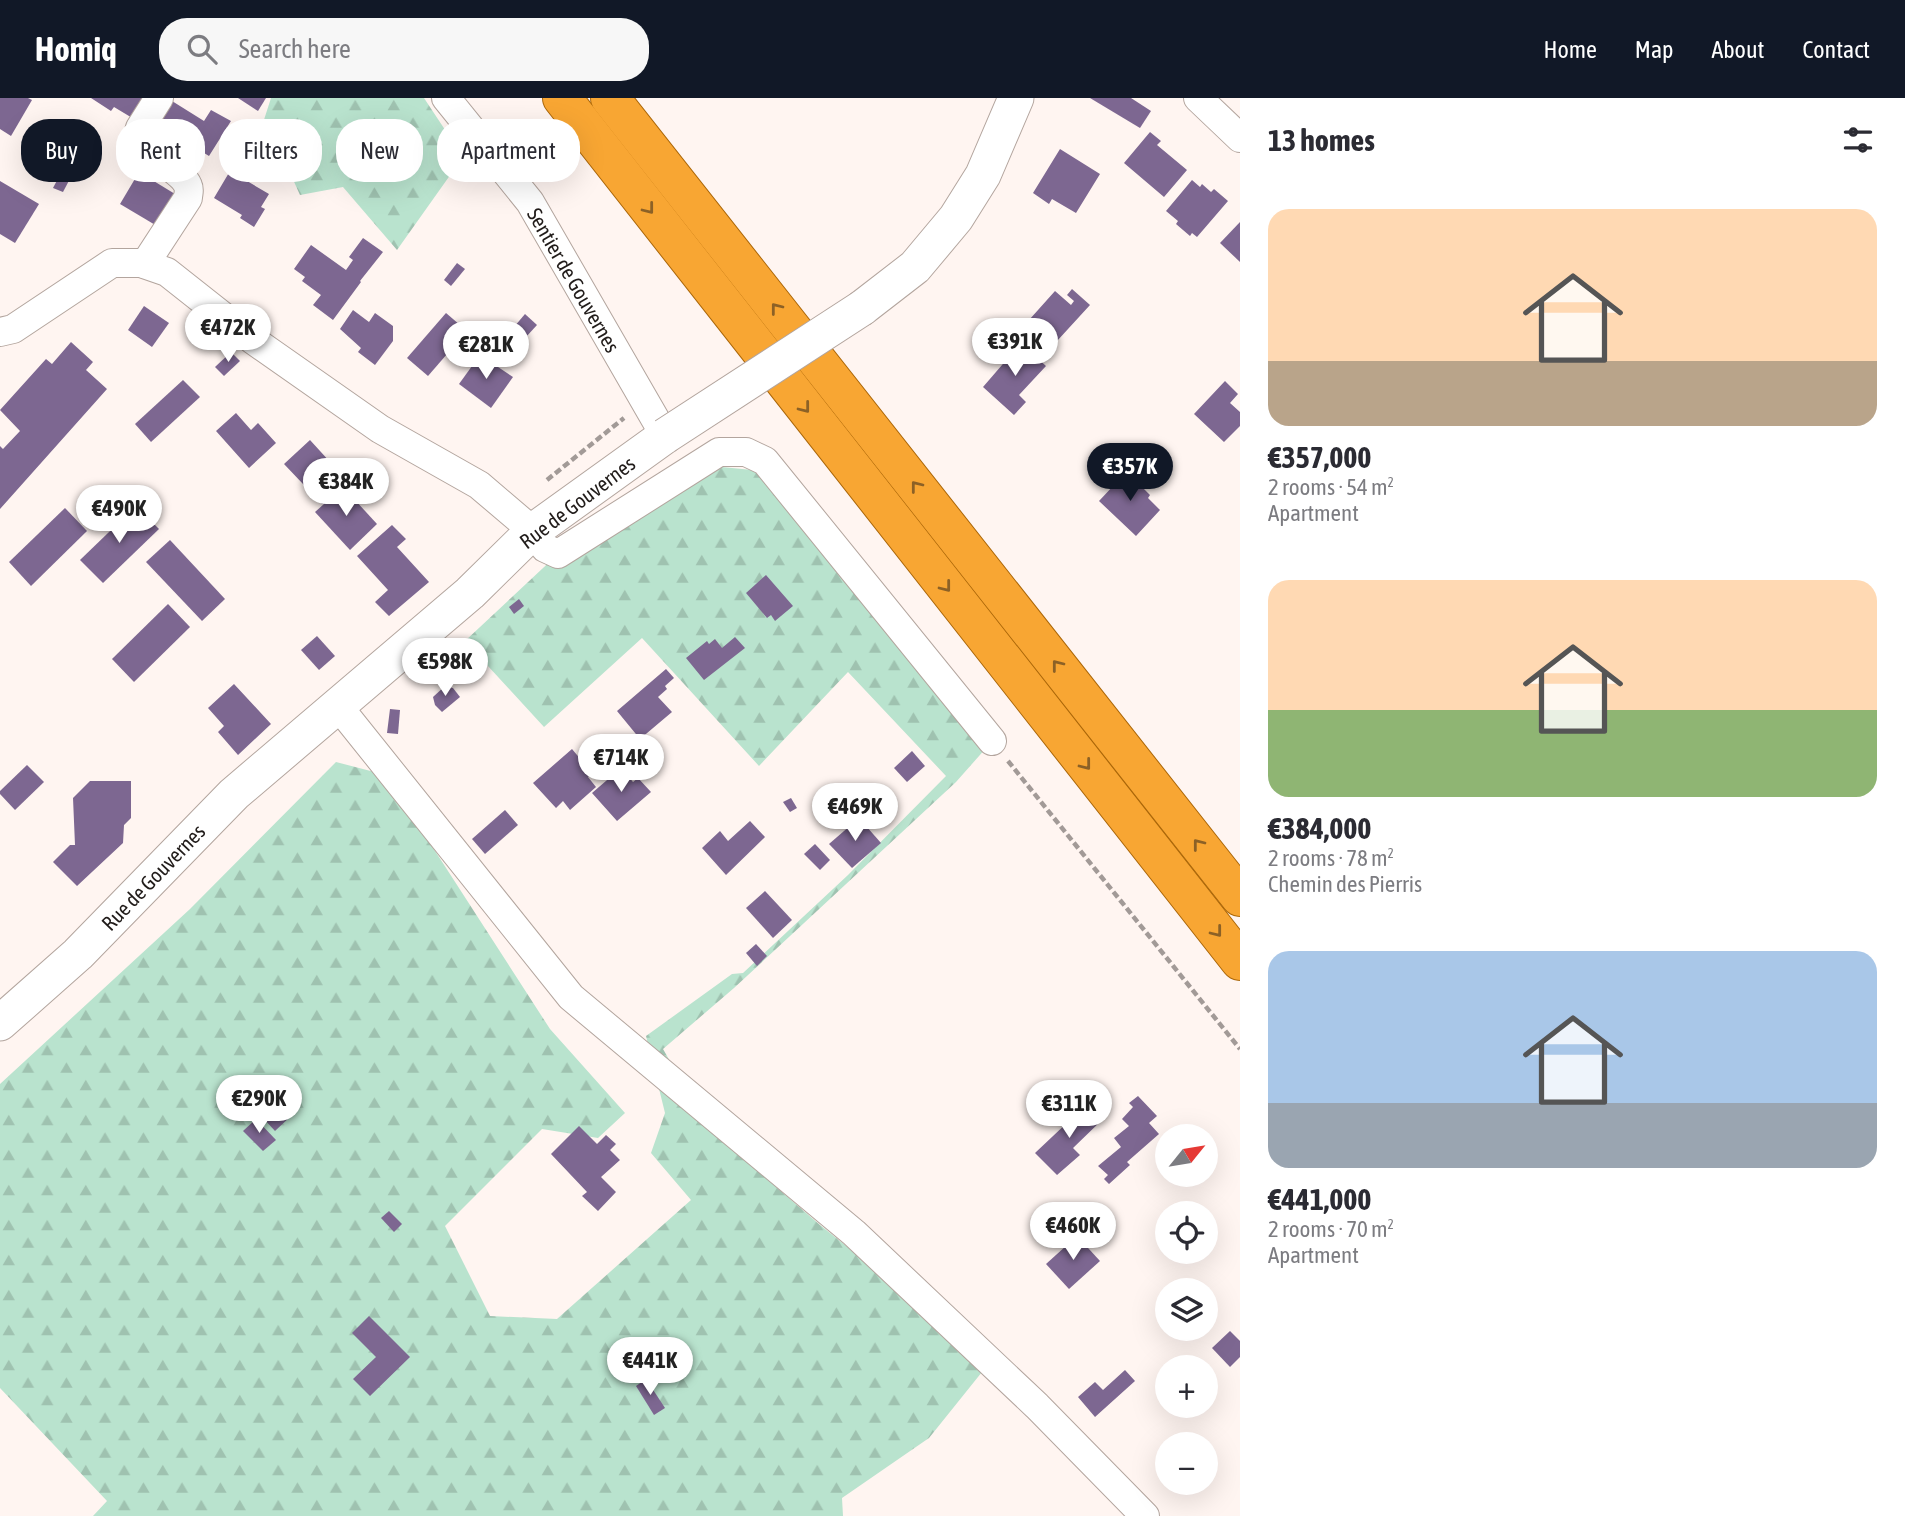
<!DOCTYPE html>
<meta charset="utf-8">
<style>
body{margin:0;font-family:"Asap Condensed",sans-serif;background:#f7f7f7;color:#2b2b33;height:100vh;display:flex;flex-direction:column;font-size:26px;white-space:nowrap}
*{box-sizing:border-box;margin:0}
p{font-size:23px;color:#7c7c81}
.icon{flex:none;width:38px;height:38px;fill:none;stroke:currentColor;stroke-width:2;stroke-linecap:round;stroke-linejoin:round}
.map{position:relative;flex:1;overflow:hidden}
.panel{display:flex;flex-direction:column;background:#fff;width:665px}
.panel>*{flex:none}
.banner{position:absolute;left:21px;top:21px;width:665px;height:63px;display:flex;gap:14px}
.needle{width:46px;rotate:60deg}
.controls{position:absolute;left:1155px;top:1026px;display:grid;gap:14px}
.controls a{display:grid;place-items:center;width:63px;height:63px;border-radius:50%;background:#fff;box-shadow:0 7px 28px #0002;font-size:35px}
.price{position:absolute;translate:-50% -60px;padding:0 16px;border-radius:24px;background:#fff;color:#222;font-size:23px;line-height:46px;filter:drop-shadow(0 2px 4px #0008)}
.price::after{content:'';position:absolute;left:50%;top:42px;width:21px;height:16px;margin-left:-10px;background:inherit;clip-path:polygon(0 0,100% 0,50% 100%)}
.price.on{background:#111827;color:#fff}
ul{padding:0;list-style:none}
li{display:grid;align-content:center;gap:14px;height:371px;padding:0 28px}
li span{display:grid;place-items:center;height:217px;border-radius:21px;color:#555}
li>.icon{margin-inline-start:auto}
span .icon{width:126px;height:126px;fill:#fffc;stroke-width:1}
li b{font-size:30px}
h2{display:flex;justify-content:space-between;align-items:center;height:84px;padding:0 28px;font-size:30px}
.tag{padding:0 24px;border-radius:28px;background:#fff;box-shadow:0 7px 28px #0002;font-size:24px;line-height:63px}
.tag.on{background:#111827;color:#fff}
header{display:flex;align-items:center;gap:42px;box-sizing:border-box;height:98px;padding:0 35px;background:#111827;color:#fff}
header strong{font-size:33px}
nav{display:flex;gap:38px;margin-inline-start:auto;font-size:24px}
.search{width:490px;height:63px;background:#f7f7f7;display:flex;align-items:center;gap:18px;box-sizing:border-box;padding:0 24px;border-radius:28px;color:#7c7c81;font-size:26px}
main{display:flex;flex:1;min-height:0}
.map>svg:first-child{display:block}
.forest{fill:url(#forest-firs)}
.building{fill:#7d6791}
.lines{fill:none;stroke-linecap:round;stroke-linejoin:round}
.minor-casing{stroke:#b3a59e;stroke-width:30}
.tertiary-casing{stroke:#b3a59e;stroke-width:37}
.trunk-casing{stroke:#ab6709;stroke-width:40}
.path{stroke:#a29a97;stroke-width:4.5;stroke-dasharray:7 3.5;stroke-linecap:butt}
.minor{stroke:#fff;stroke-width:28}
.tertiary{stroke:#fff;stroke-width:35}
.trunk{stroke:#f8a633;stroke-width:38}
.tertiary-bridge-casing{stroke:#b3a59e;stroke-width:37;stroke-linecap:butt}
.tertiary-bridge{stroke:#fff;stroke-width:35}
.oneway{stroke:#8c6126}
.labels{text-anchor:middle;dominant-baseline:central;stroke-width:7;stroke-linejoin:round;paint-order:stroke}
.street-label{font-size:21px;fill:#211c1a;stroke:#fff}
</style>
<header>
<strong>Homiq</strong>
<div class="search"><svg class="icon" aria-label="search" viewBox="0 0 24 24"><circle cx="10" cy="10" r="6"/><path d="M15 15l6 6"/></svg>Search here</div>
<nav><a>Home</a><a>Map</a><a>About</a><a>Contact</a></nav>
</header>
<main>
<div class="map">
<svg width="1240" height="1418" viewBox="0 0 1240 1418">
<defs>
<pattern id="forest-firs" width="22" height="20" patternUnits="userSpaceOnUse" patternTransform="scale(1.75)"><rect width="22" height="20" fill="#b9e3ce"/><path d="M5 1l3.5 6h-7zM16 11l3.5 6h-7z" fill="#9fc2b0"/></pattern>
</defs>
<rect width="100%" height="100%" fill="#fff5f1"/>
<!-- forest -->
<g class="forest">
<path d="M271 0H424L463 59 397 152 343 89 300 97 282 57 262 28Z"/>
<path d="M701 367 763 373 987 649 956 684 734 890 663 951 709 1031 820 1127 910 1199 982 1274 929 1340 842 1400 843 1418H93L107 1403 0 1290V986L190 811 336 664 386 677 550 931 625 1015 598 1040 542 1031 445 1128 490 1218 557 1221 691 1102 651 1055 665 1015 646 938 732 876 743 875 848 777 946 678 848 574 759 668 642 540 544 629 465 543 558 456Z"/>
</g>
<!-- building -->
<g class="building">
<path d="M0 0H28L32 2 11 38 0 31Z"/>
<path d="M91 0H147L134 21 114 9 111 13Z"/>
<path d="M238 0H266L258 13Z"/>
<path d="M1090 0H1131L1151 13 1140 30Z"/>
<path d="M172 3 204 23 211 12 231 23 209 58 191 47 189 51 155 31Z"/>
<path d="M1150 34 1161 43 1157 47 1187 72 1164 99 1124 65Z"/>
<path d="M1060 51 1100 76 1076 115 1052 101 1049 106 1033 95Z"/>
<path d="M63 71 73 75 63 94 53 90Z"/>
<path d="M230 73 269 96 261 109 265 111 254 129 240 120 242 117 214 100Z"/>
<path d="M139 74 175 96 157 128 120 106Z"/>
<path d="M1192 82 1200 89 1202 86 1211 94 1214 91 1228 103 1197 139 1192 135 1190 138 1176 126 1178 123 1166 113Z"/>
<path d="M0 83 39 106 15 145 0 136Z"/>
<path d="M1240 124V164L1220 145Z"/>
<path d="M363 140 383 154 360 183 361 184 333 222 313 207 321 197 302 183 305 179 294 171 311 147 346 172 353 162 349 159Z"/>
<path d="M457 165 465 171 451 188 444 182Z"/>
<path d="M1072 191 1090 207 1046 255 1021 231 1055 193 1071 207 1074 203 1067 197Z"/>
<path d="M144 208 169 225 152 249 128 232Z"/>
<path d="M353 212 369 224 375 215 393 228V243L375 267 358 254 361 250 340 231Z"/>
<path d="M446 215 467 233 428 278 407 260Z"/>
<path d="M525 216 537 227 526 239 514 229Z"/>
<path d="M71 244 93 264 86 272 107 291 0 411V348L3 351 20 333 0 312 46 261 52 266Z"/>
<path d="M1021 245 1046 268 1019 297 1026 304 1014 317 983 289Z"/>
<path d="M231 254 240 263 224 278 215 269Z"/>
<path d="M480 257 513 279 491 310 459 286Z"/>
<path d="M183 282 200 299 151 344 135 326Z"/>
<path d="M1225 283 1238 296 1230 305 1240 314V328L1224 344 1194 316Z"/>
<path d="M236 315 251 332 258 325 276 345 249 370 216 333Z"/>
<path d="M310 342 341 376 333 384 339 390 322 406 284 366Z"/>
<path d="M1130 370 1145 384 1141 388 1150 397 1148 400 1160 412 1136 438 1099 403Z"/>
<path d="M343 389 377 426 350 452 315 414Z"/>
<path d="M136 408 159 431 103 485 80 462Z"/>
<path d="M65 410 87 433 31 488 9 464Z"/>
<path d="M392 427 406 441 397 449 429 484 389 518 375 504 388 492 357 458Z"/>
<path d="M170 442 225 501 202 523 146 464Z"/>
<path d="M766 477 793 508 775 523 771 517 767 520 746 495Z"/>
<path d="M519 501 524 508 514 516 509 509Z"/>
<path d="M168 506 190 529 134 584 112 561Z"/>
<path d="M317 538 335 558 319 572 301 552Z"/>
<path d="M735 539 745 550 704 582 686 560 707 543 709 546 715 541 722 550Z"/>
<path d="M666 571 674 580 665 588 667 591 658 599 672 614 640 641 617 613Z"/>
<path d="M234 586 271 626 238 657 218 634 224 628 208 610Z"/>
<path d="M445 588 453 590 460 599 442 614 435 607 433 599Z"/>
<path d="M390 611 400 612 398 636 387 635Z"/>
<path d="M572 651 592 675 588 679 596 689 570 712 563 703 556 710 533 685Z"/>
<path d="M912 653 925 668 907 684 894 670Z"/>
<path d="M27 667 44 684 15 712 0 696V693Z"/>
<path d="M621 670 633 684 638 680 651 694 617 723 592 695Z"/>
<path d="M90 683H131V720L124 727 123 745 77 788 53 764 70 747H75L73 700Z"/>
<path d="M791 700 797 710 790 714 783 704Z"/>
<path d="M505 712 518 727 485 756 472 741Z"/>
<path d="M859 720 881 745 852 770 829 746Z"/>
<path d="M750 723 765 739 726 777 702 750 720 733 728 743Z"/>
<path d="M815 746 830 762 820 772 804 756Z"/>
<path d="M765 793 792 822 773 840 746 810Z"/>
<path d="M756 846 767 858 757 868 746 855Z"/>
<path d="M1138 998 1157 1018 1149 1025 1159 1036 1127 1064 1130 1067 1109 1086 1104 1081 1108 1077 1098 1068 1121 1049 1114 1040 1129 1028 1122 1021 1133 1009 1129 1005Z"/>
<path d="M1088 1005 1103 1021 1073 1050 1080 1057 1057 1077 1035 1055Z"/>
<path d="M281 1006 292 1017 275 1033 264 1021Z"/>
<path d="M256 1021 276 1042 263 1053 243 1033Z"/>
<path d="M579 1028 597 1046 606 1037 616 1046 610 1052 620 1062 601 1079 616 1094 598 1113 582 1098 587 1094 551 1056Z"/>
<path d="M389 1113 402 1126 394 1134 381 1120Z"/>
<path d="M1077 1138 1100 1163 1069 1191 1046 1166Z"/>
<path d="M369 1218 410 1259 370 1298 353 1281 376 1259 352 1235Z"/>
<path d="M1230 1233 1240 1243V1259L1230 1269 1212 1250Z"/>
<path d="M1125 1272 1135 1283 1095 1319 1078 1299 1095 1284 1103 1292Z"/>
<path d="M646 1281 665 1310 654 1317 636 1288Z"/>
</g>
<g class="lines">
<defs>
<g id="minor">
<path d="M446 0 530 104 665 338"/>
<path d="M1198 0 1240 40"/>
<path d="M145 166 188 100C188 96 190 92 188 88 183 73 148 57 136 43L140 30 159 0"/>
<path d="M0 234 13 231 112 165H141L167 174 253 242 380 331 479 387 533 433 545 450 558 456 719 354H746L765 363 992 643"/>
<path d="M338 608 571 899 854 1135 1037 1308 1145 1418"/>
</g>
<g id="tertiary">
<path d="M862 210 915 169 956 120 983 77 1016 0"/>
<path d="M0 925 78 856 234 696 470 495 533 433 665 338"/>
</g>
<g id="trunk">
<path d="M562 0 1240 863"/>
<path d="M610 0 1240 799"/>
</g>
</defs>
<!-- minor casing -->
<use href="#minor" class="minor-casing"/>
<!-- tertiary casing -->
<use href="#tertiary" class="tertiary-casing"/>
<!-- trunk casing -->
<use href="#trunk" class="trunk-casing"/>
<!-- path -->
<g class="path">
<path d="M547 382 624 320"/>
<path d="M1008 663 1240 951"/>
</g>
<!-- minor -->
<use href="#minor" class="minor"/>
<!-- tertiary -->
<use href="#tertiary" class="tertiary"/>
<!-- trunk -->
<use href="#trunk" class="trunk"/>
<defs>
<path id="tertiary-bridge" d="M665 338 862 210"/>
</defs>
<!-- tertiary-bridge casing -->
<use href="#tertiary-bridge" class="tertiary-bridge-casing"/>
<!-- tertiary-bridge -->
<use href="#tertiary-bridge" class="tertiary-bridge"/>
</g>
<!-- one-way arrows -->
<defs><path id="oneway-chevron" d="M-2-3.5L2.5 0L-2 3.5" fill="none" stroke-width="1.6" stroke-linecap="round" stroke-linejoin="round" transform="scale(1.75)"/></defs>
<g class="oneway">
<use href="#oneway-chevron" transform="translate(649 111) rotate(52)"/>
<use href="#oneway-chevron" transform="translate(776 210) rotate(-128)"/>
<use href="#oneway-chevron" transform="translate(805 310) rotate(52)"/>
<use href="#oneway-chevron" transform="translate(916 388) rotate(-128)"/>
<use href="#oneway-chevron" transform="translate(946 489) rotate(52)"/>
<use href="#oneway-chevron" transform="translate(1057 567) rotate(-128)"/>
<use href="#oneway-chevron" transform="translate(1086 667) rotate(52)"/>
<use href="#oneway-chevron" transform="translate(1198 746) rotate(-128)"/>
<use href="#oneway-chevron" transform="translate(1217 834) rotate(52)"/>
</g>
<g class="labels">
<!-- street labels -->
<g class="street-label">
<text transform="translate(574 182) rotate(60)">Sentier de Gouvernes</text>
<text transform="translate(577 404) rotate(-37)">Rue de Gouvernes</text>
<text transform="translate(153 779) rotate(-46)">Rue de Gouvernes</text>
</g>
</g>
</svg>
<div class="controls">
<a><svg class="needle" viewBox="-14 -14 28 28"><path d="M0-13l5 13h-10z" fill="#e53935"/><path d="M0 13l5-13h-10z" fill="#7c7c81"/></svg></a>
<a><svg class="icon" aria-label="locate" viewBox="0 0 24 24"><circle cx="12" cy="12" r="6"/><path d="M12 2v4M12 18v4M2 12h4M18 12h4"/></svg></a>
<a><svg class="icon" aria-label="layers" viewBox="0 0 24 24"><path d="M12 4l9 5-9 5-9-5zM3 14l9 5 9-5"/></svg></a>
<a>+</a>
<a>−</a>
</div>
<b class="price" style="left:228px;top:266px">€472K</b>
<b class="price" style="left:1015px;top:280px">€391K</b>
<b class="price" style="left:486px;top:283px">€281K</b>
<b class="price on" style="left:1130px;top:405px">€357K</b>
<b class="price" style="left:346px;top:420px">€384K</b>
<b class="price" style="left:119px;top:447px">€490K</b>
<b class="price" style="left:445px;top:600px">€598K</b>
<b class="price" style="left:621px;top:696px">€714K</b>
<b class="price" style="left:855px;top:745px">€469K</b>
<b class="price" style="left:259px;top:1037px">€290K</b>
<b class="price" style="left:1069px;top:1042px">€311K</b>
<b class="price" style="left:1073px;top:1164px">€460K</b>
<b class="price" style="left:650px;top:1299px">€441K</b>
<div class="banner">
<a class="tag on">Buy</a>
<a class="tag">Rent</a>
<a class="tag">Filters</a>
<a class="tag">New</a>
<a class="tag">Apartment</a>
</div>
</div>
<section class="panel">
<h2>13 homes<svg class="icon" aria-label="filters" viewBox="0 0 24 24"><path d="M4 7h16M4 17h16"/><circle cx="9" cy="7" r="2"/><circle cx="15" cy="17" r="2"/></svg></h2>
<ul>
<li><span style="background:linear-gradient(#ffd9b3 70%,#b9a48a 0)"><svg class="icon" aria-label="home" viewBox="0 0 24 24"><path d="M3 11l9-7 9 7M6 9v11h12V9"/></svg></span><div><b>€357,000</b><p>2 rooms · 54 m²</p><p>Apartment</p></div></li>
<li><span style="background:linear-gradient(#ffd9b3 60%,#8fb573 0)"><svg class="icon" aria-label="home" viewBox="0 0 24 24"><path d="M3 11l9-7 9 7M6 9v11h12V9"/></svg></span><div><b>€384,000</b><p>2 rooms · 78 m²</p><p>Chemin des Pierris</p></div></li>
<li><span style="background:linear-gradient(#a9c7e8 70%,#9aa5b1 0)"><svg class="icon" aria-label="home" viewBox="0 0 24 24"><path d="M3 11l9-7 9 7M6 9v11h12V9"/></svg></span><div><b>€441,000</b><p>2 rooms · 70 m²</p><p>Apartment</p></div></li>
</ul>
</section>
</main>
